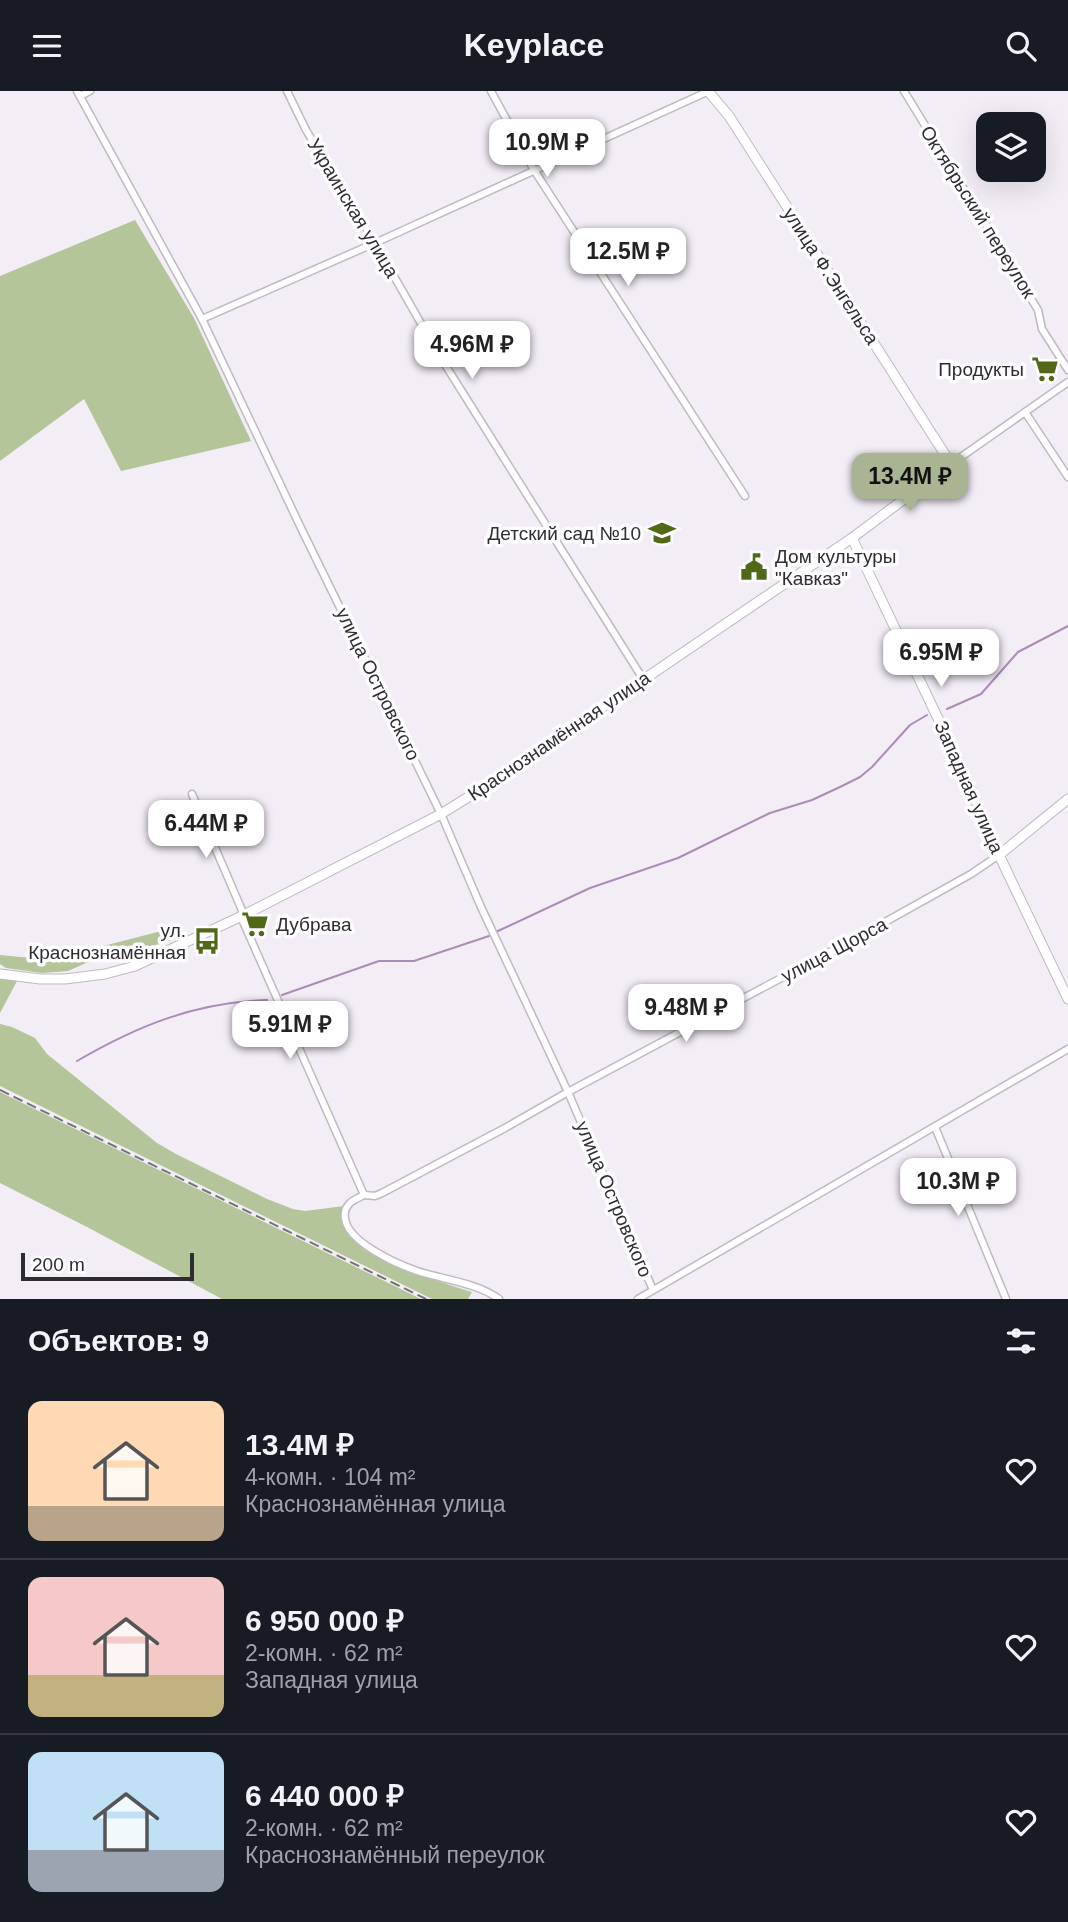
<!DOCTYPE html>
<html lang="ru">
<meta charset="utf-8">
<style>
body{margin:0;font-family:Arial,sans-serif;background:#242831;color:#f1f3f6;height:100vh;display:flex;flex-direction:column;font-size:26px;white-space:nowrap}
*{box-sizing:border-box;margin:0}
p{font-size:23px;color:#9ea1a6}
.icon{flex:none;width:38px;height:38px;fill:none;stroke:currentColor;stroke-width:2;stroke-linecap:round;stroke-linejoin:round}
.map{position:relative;height:1208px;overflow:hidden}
.side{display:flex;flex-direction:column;background:#171b24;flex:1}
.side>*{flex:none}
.controls{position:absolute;left:976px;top:21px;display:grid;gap:14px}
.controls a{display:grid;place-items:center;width:70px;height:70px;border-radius:14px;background:#171b24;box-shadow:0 7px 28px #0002;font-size:35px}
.scale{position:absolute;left:21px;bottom:18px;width:173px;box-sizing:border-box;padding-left:7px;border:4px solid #2f2d30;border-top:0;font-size:19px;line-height:24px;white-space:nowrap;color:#2f2d30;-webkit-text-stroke:5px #fdfcfe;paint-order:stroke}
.price{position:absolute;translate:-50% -60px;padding:0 16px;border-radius:14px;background:#fff;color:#222;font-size:23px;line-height:46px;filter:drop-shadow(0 2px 4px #0008)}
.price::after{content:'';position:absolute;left:50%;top:42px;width:21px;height:16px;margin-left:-10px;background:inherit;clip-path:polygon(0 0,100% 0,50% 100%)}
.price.current{background:#a9b492;color:#111}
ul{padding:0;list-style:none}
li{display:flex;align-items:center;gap:21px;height:175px;padding:0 28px}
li+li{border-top:2px solid #363941}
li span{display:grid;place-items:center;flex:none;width:196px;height:140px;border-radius:14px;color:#555}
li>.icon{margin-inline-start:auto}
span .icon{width:84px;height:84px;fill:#fffc;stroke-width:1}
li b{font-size:30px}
h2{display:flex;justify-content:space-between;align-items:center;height:84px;padding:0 28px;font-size:30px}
header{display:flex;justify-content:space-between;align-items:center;height:91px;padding:0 28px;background:#171b24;font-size:32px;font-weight:600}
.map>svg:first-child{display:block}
.green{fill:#b4c599}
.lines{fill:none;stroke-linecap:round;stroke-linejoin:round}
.stream{stroke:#ac8bb9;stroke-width:2}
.minor-casing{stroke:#bfb9c2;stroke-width:9}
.secondary-casing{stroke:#bfb9c2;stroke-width:11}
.minor{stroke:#fff;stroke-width:6}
.secondary{stroke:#fff;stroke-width:9}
.rail{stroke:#767378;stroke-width:2;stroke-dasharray:10 5;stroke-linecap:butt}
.labels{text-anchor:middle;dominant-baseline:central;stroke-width:7;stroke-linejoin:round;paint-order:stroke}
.street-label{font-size:19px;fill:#2f2d30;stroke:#fdfcfe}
.poi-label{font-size:19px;fill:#2f2d30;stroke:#fdfcfe;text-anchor:end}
</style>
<header><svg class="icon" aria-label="menu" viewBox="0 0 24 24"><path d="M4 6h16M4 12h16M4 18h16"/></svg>Keyplace<svg class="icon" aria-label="search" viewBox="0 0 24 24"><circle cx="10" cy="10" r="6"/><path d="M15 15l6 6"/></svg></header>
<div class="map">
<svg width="1068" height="1208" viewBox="0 0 1068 1208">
<rect width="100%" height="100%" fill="#f3edf6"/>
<!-- green -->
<g class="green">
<path d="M135 129 194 227 251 350 121 380 84 308 0 370V185Z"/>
<path d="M173 837 178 839 179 842 176 848 159 853 126 863 93 869 68 880 42 882 6 877 0 873V864L41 868 57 867Z"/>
<path d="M0 887 17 890 0 922Z"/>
<path d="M0 933 12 936 35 947 47 963 157 1052 176 1063 267 1108 293 1118 305 1120 344 1115C342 1121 340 1126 342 1132 352 1166 440 1191 472 1201L468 1208H432L0 995Z"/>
<path d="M0 1001 421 1208H222L87 1136 0 1092Z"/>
</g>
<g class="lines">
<!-- stream -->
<g class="stream">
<path d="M947 618 981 603 1018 561 1068 535"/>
<path d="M498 840 590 797 678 767 770 722 812 709 840 696 860 686 872 676 910 634 927 624"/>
<path d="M282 904 379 870H414L489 845"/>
<path d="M77 970C139 934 194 912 267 909"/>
</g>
<defs>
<g id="minor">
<path d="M77 0 202 228 300 435 441 723 481 816 568 1001 653 1199"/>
<path d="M287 0 306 39 375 152 439 264 643 588"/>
<path d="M491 0 534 79 745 405"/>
<path d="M904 0 1038 219 1042 238 1068 279"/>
<path d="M80 5 90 0"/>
<path d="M202 228 375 152 709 0"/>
<path d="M1025 321 1068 386"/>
<path d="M951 373 1068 291"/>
<path d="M192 703 244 824"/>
<path d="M241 826 364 1104"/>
<path d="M935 1036 1006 1208"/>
<path d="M364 1104 375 1105 382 1102 505 1037 568 1001 869 840 971 783 999 764"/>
<path d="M364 1104C360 1106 353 1109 350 1112 346 1116 344 1122 345 1127 347 1151 397 1173 417 1180 441 1188 478 1192 499 1208"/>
<path d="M638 1208 1068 958"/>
</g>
<g id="secondary">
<path d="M852 447 964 682 999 764 1068 908"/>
<path d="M999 764 1068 708"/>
<path d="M0 883 40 888H65L105 883 135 875 244 824 441 723 494 690 852 447 951 373 729 25 708 0"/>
</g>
</defs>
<!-- minor casing -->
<use href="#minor" class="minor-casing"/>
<!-- secondary casing -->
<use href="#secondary" class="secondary-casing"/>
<!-- minor -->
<use href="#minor" class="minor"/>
<!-- secondary -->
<use href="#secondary" class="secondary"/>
<!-- rail -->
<path class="rail" d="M0 999 426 1208"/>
</g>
<!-- icons -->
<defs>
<symbol id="supermarket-bare" viewBox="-9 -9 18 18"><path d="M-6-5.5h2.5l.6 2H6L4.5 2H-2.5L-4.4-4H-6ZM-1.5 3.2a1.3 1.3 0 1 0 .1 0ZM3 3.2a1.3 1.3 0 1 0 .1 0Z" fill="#506818" stroke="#fdfcfe" stroke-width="2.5" paint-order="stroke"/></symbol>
<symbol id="school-bare" viewBox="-9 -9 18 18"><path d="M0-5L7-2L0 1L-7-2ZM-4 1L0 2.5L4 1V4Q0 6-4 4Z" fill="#506818" stroke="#fdfcfe" stroke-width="2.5" paint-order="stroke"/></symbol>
<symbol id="civic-bare" viewBox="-9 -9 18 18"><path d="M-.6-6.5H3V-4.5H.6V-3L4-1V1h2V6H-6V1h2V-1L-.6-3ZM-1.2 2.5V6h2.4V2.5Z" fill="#506818" stroke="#fdfcfe" stroke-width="2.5" paint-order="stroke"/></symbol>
<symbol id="bus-bare" viewBox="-9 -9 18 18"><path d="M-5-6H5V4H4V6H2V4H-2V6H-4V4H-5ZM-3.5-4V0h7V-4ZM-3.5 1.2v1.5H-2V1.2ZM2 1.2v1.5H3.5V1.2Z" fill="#506818" stroke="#fdfcfe" stroke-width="2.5" paint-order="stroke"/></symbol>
</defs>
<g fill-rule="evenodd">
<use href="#supermarket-bare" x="1026" y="259" width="38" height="38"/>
<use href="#school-bare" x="643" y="423" width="38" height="38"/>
<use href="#civic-bare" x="735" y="457" width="38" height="38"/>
<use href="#supermarket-bare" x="236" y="814" width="38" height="38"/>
<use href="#bus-bare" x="188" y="831" width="38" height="38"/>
</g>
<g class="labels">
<!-- street labels -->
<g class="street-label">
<text transform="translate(353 117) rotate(59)">Украинская улица</text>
<text transform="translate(978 121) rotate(58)">Октябрьский переулок</text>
<text transform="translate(831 185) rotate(57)">улица Ф.Энгельса</text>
<text transform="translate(378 593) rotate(64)">улица Островского</text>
<text transform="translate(559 645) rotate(-34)">Краснознамённая улица</text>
<text transform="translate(969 696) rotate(66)">Западная улица</text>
<text transform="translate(834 859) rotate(-28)">улица Щорса</text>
<text transform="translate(614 1108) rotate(67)">улица Островского</text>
</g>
<!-- poi labels -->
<g class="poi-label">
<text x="1024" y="278">Продукты</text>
<text x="641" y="442">Детский сад №10</text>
<text x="775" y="465" text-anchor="start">Дом культуры<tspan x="775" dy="22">"Кавказ"</tspan></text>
<text x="276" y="833" text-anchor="start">Дубрава</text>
<text x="186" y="839">ул.<tspan x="186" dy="22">Краснознамённая</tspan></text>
</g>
</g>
</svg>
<div class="controls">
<a><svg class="icon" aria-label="layers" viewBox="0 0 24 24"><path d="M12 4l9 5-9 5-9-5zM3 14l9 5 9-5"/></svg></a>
</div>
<div class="scale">200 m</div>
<b class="price" style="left:547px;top:88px">10.9M ₽</b>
<b class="price" style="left:628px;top:197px">12.5M ₽</b>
<b class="price" style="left:472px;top:290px">4.96M ₽</b>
<b class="price current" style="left:910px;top:422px">13.4M ₽</b>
<b class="price" style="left:941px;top:598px">6.95M ₽</b>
<b class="price" style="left:206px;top:769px">6.44M ₽</b>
<b class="price" style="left:686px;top:953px">9.48M ₽</b>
<b class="price" style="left:290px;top:970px">5.91M ₽</b>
<b class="price" style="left:958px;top:1127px">10.3M ₽</b>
</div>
<section class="side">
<h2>Объектов: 9<svg class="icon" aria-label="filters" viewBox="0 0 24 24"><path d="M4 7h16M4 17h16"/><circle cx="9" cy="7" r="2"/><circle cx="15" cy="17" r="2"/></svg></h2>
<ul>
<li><span style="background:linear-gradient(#ffd9b3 75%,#b9a48a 0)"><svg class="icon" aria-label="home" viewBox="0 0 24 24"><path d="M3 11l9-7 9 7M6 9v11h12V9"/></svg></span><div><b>13.4M ₽</b><p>4-комн. · 104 m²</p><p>Краснознамённая улица</p></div><svg class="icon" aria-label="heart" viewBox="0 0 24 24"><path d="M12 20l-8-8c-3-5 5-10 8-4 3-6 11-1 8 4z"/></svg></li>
<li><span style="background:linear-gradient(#f6c9c9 70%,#c2b280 0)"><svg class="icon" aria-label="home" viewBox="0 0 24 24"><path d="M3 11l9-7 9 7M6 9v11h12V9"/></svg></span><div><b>6 950 000 ₽</b><p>2-комн. · 62 m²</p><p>Западная улица</p></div><svg class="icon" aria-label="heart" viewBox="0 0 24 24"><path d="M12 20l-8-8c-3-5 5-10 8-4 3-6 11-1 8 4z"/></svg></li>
<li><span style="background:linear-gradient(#bfe0f5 70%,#9aa5b1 0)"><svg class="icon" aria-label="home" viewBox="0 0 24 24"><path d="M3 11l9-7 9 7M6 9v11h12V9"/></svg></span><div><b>6 440 000 ₽</b><p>2-комн. · 62 m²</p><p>Краснознамённый переулок</p></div><svg class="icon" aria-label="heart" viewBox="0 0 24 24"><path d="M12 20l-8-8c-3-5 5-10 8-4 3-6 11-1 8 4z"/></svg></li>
</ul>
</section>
